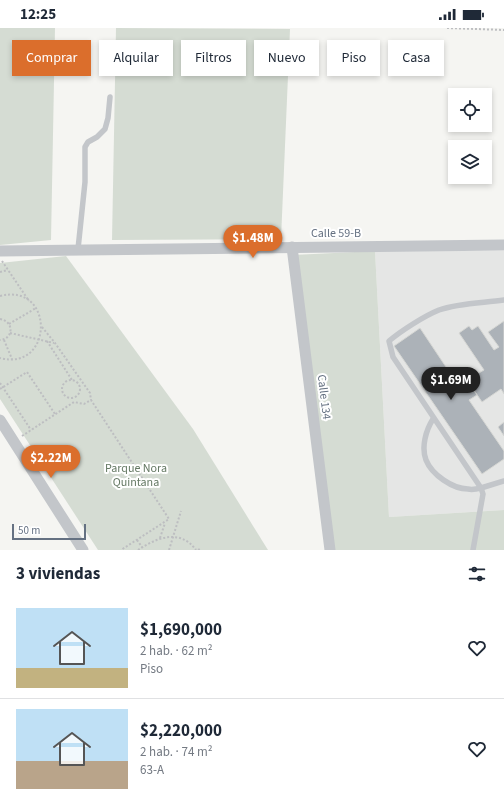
<!DOCTYPE html>
<html lang="es">
<meta charset="utf-8">
<style>
body{margin:0;font-family:"Source Sans 3",sans-serif;background:#f6f6f7;color:#1f2937;height:100vh;display:flex;flex-direction:column;font-size:15px;white-space:nowrap}
*{box-sizing:border-box;margin:0}
p{font-size:13px;color:#747a83}
.icon{flex:none;width:22px;height:22px;fill:none;stroke:currentColor;stroke-width:2;stroke-linecap:round;stroke-linejoin:round}
.map{position:relative;height:522px;overflow:hidden}
.sheet{display:flex;flex-direction:column;background:#fff;flex:1}
.sheet>*{flex:none}
.guide{position:absolute;left:12px;top:12px;width:480px;height:36px;display:flex;gap:8px}
.fabs{position:absolute;left:448px;top:60px;display:grid;gap:8px}
.fabs a{display:grid;place-items:center;width:44px;height:44px;border-radius:0px;background:#fff;box-shadow:0 2px 6px #0003;font-size:20px}
.scale{position:absolute;left:12px;bottom:10px;width:74px;box-sizing:border-box;padding-left:4px;border:2px solid #657182;border-top:0;font-size:11px;line-height:14px;white-space:nowrap;color:#657182;-webkit-text-stroke:3px #fff;paint-order:stroke}
.price{position:absolute;translate:-50% -34px;padding:0 9px;border-radius:14px;background:#db6e2c;color:#fff;font-size:13px;line-height:26px;filter:drop-shadow(0 1px 2px #0008)}
.price::after{content:'';position:absolute;left:50%;top:24px;width:12px;height:9px;margin-left:-6px;background:inherit;clip-path:polygon(0 0,100% 0,50% 100%)}
.price.selected{background:#222;color:#fff}
ul{padding:0;list-style:none}
li{display:flex;align-items:center;gap:12px;height:100px;padding:0 16px}
li+li{border-top:1px solid #e0e1e3}
li span{display:grid;place-items:center;flex:none;width:112px;height:80px;border-radius:0px;color:#555}
li>.icon{margin-inline-start:auto}
span .icon{width:48px;height:48px;fill:#fffc;stroke-width:1}
li b{font-size:17px}
h2{display:flex;justify-content:space-between;align-items:center;height:48px;padding:0 16px;font-size:17px}
.chip{padding:0 14px;border-radius:0px;background:#fff;box-shadow:0 2px 6px #0003;font-size:14px;line-height:36px}
.chip.selected{background:#db6e2c;color:#fff}
.status{display:flex;justify-content:space-between;align-items:center;height:28px;padding:0 20px;background:#fff;direction:ltr}
.status svg{height:11px;fill:currentColor}
.map>svg:first-child{display:block}
.built{fill:#e5e6e5}
.green{fill:#d5dcd3}
.building{fill:#acb2b8;stroke:#d6d7d4}
.lines{fill:none;stroke-linecap:round;stroke-linejoin:round}
.path{stroke:#bdbec1;stroke-width:2;stroke-dasharray:2 2;stroke-linecap:butt}
.service{stroke:#c3c6ca;stroke-width:5.5}
.minor{stroke:#c3c6ca;stroke-width:11}
.labels{text-anchor:middle;dominant-baseline:central;stroke-width:4;stroke-linejoin:round;paint-order:stroke}
.street-label{font-size:12px;fill:#657182;stroke:#fff}
.park-label{font-size:12px;fill:#657964;stroke:#fff}
</style>
<div class="status"><b>12:25</b><svg viewBox="0 0 49 12"><path d="M0 12V9h3v3zM5 12V6h3v6zM10 12V3h3v9zM15 12V0h3v12zM26 1h20v11H26zM47 4h2v5h-2z"/></svg></div>
<div class="map">
<svg width="504" height="522" viewBox="0 0 504 522">
<rect width="100%" height="100%" fill="#f5f5f2"/>
<!-- built -->
<path class="built" d="M375 223H504V482L389 489Z"/>
<!-- green -->
<g class="green">
<path d="M0 0H55L51 212 0 217Z"/>
<path d="M116 0 290 1 281 211 112 212Z"/>
<path d="M375 223 389 489 504 482V522H330L293 227Z"/>
<path d="M66 228 193 401 268 522H98L0 371V235Z"/>
</g>
<!-- building -->
<g class="building">
<path d="M504 293V366L501 361 482 374 467 352 484 342 459 305 469 298 472 302 478 298 494 322 499 319 488 304Z"/>
<path d="M420 300 462 363 470 357 477 367 469 372 504 423V431L482 446 394 318Z"/>
<path d="M504 394V408L498 399Z"/>
</g>
<g class="lines">
<!-- path -->
<g class="path">
<path d="M447 0 504 2"/>
<path d="M2 233 29 273"/>
<path d="M0 244 8 242"/>
<path d="M0 268C55 254 54 344 0 330"/>
<path d="M0 291C14 293 14 311 0 312"/>
<path d="M9 296 36 280"/>
<path d="M42 299 55 315 90 365 91 372"/>
<path d="M10 305 54 315"/>
<path d="M4 312 12 331"/>
<path d="M47 313 72 352"/>
<circle cx="71" cy="361" r="9"/>
<path d="M0 355 31 402"/>
<path d="M0 361 27 344 55 386"/>
<path d="M22 408 74 374 84 376 91 372 169 491 121 522"/>
<path d="M160 510 165 495"/>
<path d="M137 512 142 519"/>
<path d="M138 522C156 510 180 500 196 522"/>
<path d="M169 522 181 483"/>
<path d="M198 522 200 521V522"/>
</g>
<!-- service -->
<g class="service">
<path d="M78 221 85 154V119L88 114 97 109 105 101 108 90 110 69"/>
<path d="M504 272C483 275 459 275 439 282 424 288 401 303 389 313L393 329 481 460 504 453"/>
<path d="M433 391C426 402 421 419 426 432 432 447 453 461 468 461 472 462 477 461 481 460L483 466 473 522"/>
</g>
<!-- minor -->
<g class="minor">
<path d="M292 219 330 522"/>
<path d="M0 223 504 217"/>
<path d="M0 392 83 522"/>
</g>
</g>
<g class="labels">
<!-- street labels -->
<g class="street-label">
<text x="336" y="205">Calle 59-B</text>
<text transform="translate(324 369) rotate(83)">Calle 134</text>
</g>
<!-- park labels -->
<g class="park-label">
<text x="136" y="440">Parque Nora<tspan x="136" dy="14">Quintana</tspan></text>
</g>
</g>
</svg>
<div class="fabs">
<a><svg class="icon" aria-label="locate" viewBox="0 0 24 24"><circle cx="12" cy="12" r="6"/><path d="M12 2v4M12 18v4M2 12h4M18 12h4"/></svg></a>
<a><svg class="icon" aria-label="layers" viewBox="0 0 24 24"><path d="M12 4l9 5-9 5-9-5zM3 14l9 5 9-5"/></svg></a>
</div>
<div class="scale">50 m</div>
<b class="price" style="left:253px;top:231px">$1.48M</b>
<b class="price selected" style="left:451px;top:373px">$1.69M</b>
<b class="price" style="left:51px;top:451px">$2.22M</b>
<div class="guide">
<a class="chip selected">Comprar</a>
<a class="chip">Alquilar</a>
<a class="chip">Filtros</a>
<a class="chip">Nuevo</a>
<a class="chip">Piso</a>
<a class="chip">Casa</a>
</div>
</div>
<section class="sheet">
<h2>3 viviendas<svg class="icon" aria-label="filters" viewBox="0 0 24 24"><path d="M4 7h16M4 17h16"/><circle cx="9" cy="7" r="2"/><circle cx="15" cy="17" r="2"/></svg></h2>
<ul>
<li><span style="background:linear-gradient(#bfe0f5 75%,#c2b280 0)"><svg class="icon" aria-label="home" viewBox="0 0 24 24"><path d="M3 11l9-7 9 7M6 9v11h12V9"/></svg></span><div><b>$1,690,000</b><p>2 hab. · 62 m²</p><p>Piso</p></div><svg class="icon" aria-label="heart" viewBox="0 0 24 24"><path d="M12 20l-8-8c-3-5 5-10 8-4 3-6 11-1 8 4z"/></svg></li>
<li><span style="background:linear-gradient(#bfe0f5 65%,#b9a48a 0)"><svg class="icon" aria-label="home" viewBox="0 0 24 24"><path d="M3 11l9-7 9 7M6 9v11h12V9"/></svg></span><div><b>$2,220,000</b><p>2 hab. · 74 m²</p><p>63-A</p></div><svg class="icon" aria-label="heart" viewBox="0 0 24 24"><path d="M12 20l-8-8c-3-5 5-10 8-4 3-6 11-1 8 4z"/></svg></li>
</ul>
</section>
